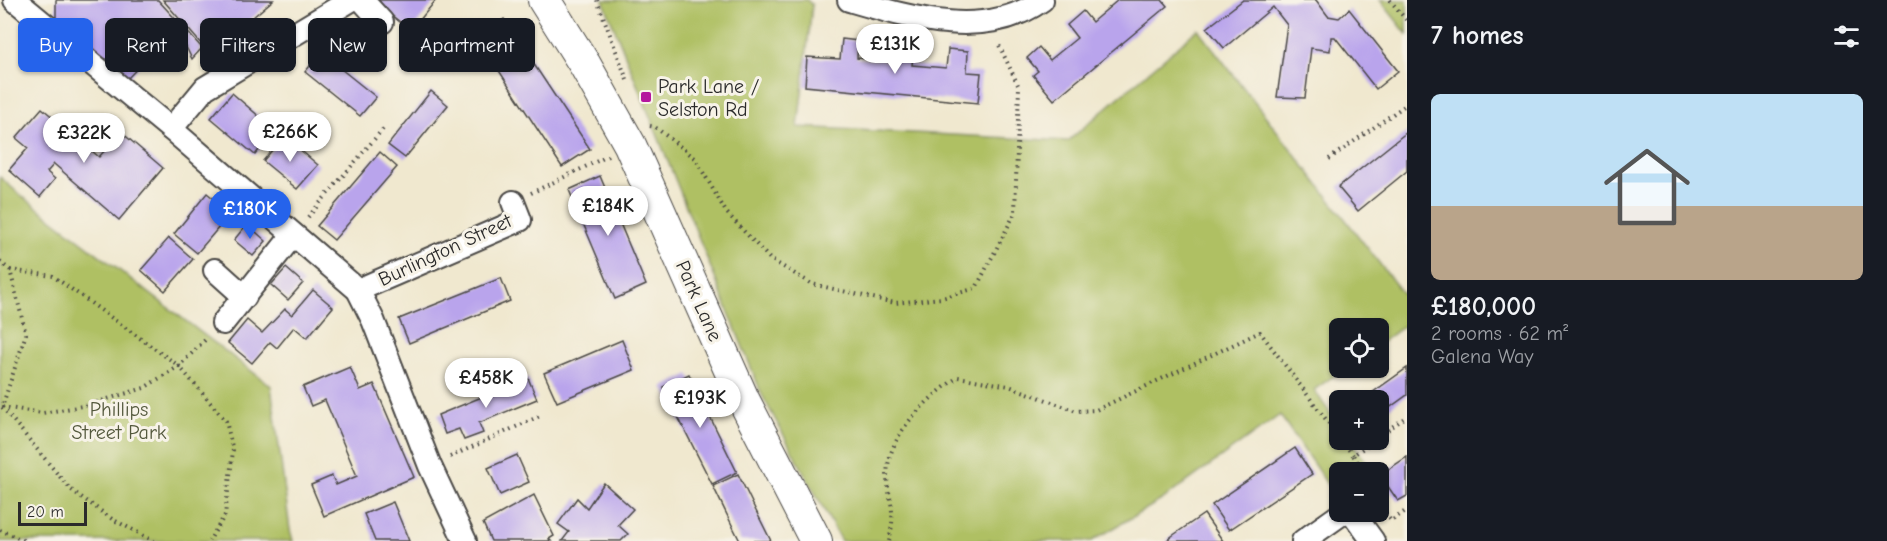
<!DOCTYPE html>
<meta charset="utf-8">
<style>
body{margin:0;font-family:"Comic Neue",sans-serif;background:#242831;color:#f1f3f6;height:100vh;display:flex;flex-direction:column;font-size:22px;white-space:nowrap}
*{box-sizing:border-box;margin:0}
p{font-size:20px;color:#9ea1a6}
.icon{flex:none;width:33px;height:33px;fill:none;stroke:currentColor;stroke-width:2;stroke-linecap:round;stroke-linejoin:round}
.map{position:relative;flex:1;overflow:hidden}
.panel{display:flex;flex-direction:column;background:#171b24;width:480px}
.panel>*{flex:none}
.top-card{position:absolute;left:18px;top:18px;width:570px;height:54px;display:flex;gap:12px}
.buttons{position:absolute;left:1329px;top:318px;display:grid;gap:12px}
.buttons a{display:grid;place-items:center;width:60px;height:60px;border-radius:9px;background:#171b24;box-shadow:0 2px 4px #0004;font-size:30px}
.scale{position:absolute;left:18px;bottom:15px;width:69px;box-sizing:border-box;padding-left:6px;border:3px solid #2b2b2b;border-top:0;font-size:16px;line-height:21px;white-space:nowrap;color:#2b2b2b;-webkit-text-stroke:4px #f7f3e8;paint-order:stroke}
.price{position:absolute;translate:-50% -51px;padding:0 14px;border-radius:21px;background:#fff;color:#222;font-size:20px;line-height:39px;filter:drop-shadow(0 2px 3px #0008)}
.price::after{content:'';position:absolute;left:50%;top:36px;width:18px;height:14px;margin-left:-9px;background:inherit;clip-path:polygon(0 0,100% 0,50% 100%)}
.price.selected{background:#2563eb;color:#fff}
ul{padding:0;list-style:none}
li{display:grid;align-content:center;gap:12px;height:318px;padding:0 24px}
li+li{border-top:2px solid #363941}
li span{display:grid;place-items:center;height:186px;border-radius:9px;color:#555}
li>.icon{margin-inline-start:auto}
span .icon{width:108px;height:108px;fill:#fffc;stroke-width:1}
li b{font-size:26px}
h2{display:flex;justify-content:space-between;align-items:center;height:72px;padding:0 24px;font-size:26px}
.tag{padding:0 21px;border-radius:9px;background:#171b24;box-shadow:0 2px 4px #0004;font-size:21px;line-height:54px}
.tag.selected{background:#2563eb;color:#fff}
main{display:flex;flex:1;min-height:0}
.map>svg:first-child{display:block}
.green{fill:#afc064;stroke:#6d7648;stroke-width:1.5}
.building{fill:#b9a4ec}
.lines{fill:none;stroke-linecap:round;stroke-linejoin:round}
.minor-casing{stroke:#494744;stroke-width:26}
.secondary-casing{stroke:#494744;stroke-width:34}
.path{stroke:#494744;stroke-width:4;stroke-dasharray:1.5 4.5;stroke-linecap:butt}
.minor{stroke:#fff;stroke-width:22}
.secondary{stroke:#fff;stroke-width:32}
.poi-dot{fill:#b5179e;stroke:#f7f3e8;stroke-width:2}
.labels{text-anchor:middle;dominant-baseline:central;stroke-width:6;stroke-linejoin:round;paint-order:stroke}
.poi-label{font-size:20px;fill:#2b2b2b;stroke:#f7f3e8;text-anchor:start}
.street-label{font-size:20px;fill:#2b2b2b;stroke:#f7f3e8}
.park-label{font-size:20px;fill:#53583c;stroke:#f7f3e8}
</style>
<main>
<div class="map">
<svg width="1407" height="541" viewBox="0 0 1407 541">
<rect width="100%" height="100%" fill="#f7f3e8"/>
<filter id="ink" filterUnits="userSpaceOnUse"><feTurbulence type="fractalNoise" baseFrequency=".0167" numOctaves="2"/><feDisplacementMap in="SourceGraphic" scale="12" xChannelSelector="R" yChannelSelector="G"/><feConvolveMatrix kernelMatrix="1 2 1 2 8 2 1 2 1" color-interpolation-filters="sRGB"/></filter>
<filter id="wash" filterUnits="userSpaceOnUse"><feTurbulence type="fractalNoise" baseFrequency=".008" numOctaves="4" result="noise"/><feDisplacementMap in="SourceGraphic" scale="24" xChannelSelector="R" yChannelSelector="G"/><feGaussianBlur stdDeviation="1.35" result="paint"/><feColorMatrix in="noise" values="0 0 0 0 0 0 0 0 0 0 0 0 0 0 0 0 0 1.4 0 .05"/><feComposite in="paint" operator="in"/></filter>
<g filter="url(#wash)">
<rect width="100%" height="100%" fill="#f0e8cf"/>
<!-- green -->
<g class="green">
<path d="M603 0H807L812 5 798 127 1068 141 1198 29 1407 299V323L1379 344 1378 328H1340V368H1345L1314 390 1339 426 1340 440H1350L1373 471 1340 472 1339 495 1336 497 1280 415 1163 499 1092 541H841L762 395Z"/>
<path d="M1380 0H1407V34Z"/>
<path d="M0 177 18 193 271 386 290 530 293 541H0Z"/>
</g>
<g id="blocks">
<!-- building -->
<g class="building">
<path d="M56 0H158L202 48 192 59 186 47 170 61 158 47 127 79 56 19Z"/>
<path d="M163 0H273L210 54Z"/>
<path d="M373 0H436L411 31Z"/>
<path d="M1118 0H1162L1167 6 1054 100 1033 75 1038 71 1027 58 1039 47 1050 60 1077 38 1067 25 1083 11 1092 22Z"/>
<path d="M1243 0H1316L1328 16 1339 18 1349 9 1398 71 1376 89 1335 37H1331L1330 51 1311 48 1305 98 1277 97 1287 25 1273 7 1224 48 1207 28Z"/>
<path d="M504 19 590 149 562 167 477 37Z"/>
<path d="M842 39 858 41 857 58 891 61 893 45 914 47 912 65 946 68 948 49 968 51 967 72 981 73 978 103 805 86 807 57 840 59Z"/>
<path d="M321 53 376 97 360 116 305 72Z"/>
<path d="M431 91 448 105 405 158 388 145Z"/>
<path d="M232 93 275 130 255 155 211 118Z"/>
<path d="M42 108 99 157 121 132 163 168 119 220 54 164 47 172 55 179 40 197 9 170 28 148 16 138Z"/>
<path d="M1407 132V171L1358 211 1338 187Z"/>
<path d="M284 136 318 165 297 189 263 161Z"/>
<path d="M380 152 397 167 334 240 317 226Z"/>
<path d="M600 176 646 285 615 299 569 190Z"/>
<path d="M207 193 231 213 197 253 174 234Z"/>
<path d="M247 224 266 241 253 256 234 240Z"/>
<path d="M169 238 193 259 165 291 141 270Z"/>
<path d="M286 268 303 283 288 300 271 285Z"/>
<path d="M501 278 510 301 409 343 399 319Z"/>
<path d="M313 290 333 307 307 338 294 327 277 348 270 342 252 363 228 343 247 320 262 333 285 309 292 315Z"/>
<path d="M622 340 634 370 557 402 544 373Z"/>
<path d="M350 367 360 390 374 384 414 477 324 516 311 485 332 476 336 485 357 476 325 400 311 406 303 387Z"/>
<path d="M1407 368V395L1378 416V400H1362Z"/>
<path d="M689 374 737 472 712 484 663 387Z"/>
<path d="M528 378 537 399 479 423 483 433 464 440 459 429 445 434 438 415Z"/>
<path d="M1295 448 1312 474 1229 530 1212 505Z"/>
<path d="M517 455 529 482 500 495 488 468Z"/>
<path d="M1407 457V496L1398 501 1380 475Z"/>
<path d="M738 474 755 509 771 541H740L730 521 713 486Z"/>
<path d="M604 483 633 509 618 525 628 534 621 541H562L569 532 558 524 577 498 587 508Z"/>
<path d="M534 495 554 536 549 539 551 541H491L483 523Z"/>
<path d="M393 502 409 541H375L364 514Z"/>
<path d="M1204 514 1223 541H1166L1172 536Z"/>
</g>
</g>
</g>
<g filter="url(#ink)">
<use href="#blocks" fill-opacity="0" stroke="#494744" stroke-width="1.5"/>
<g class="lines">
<defs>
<g id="minor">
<path d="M15 0 171 129 358 290 373 320 430 466 465 541"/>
<path d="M362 0 382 22"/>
<path d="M849 0C911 18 985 41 1042 0"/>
<path d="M171 129 205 88 351 0"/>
<path d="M215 270 245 297"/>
<path d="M358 290 520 220 513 202"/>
<path d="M223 323 293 235"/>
<path d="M1352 512 1373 541"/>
<path d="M1303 541 1344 512"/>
</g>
<path id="secondary" d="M544 0 585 65 630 145 743 399 816 541"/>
</defs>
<!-- minor casing -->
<use href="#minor" class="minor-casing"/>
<!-- secondary casing -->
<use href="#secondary" class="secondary-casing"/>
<!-- path -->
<g class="path">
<path d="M597 0 627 80"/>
<path d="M1390 0 1407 21"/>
<path d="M650 126 655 127 695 158 726 212 770 259 812 284 895 303 942 298 976 288 1015 213 1019 87 998 43"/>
<path d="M1329 159 1407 104"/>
<path d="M531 193 608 156"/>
<path d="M308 217 383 129"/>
<path d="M0 262 10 270 26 334 2 407 70 489 112 519 154 541"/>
<path d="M10 270 53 276 179 366 226 421 233 451 225 515 209 541"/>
<path d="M2 407 43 413 88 405 144 388 179 366 207 338"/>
<path d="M1378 437 1407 416"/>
<path d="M1341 440 1353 455"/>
<path d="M450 457 540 416"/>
<path d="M1364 472 1353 455 1375 440"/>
<path d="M1378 504 1391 521 1407 510"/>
<path d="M0 530 25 541"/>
<path d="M889 541C891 532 893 522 892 513 892 501 887 488 887 476 888 433 926 400 958 377L1009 386 1076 411 1096 410 1260 332 1340 438"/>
</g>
<!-- minor -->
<use href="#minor" class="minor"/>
<!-- secondary -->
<use href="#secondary" class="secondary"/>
</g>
</g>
<!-- markers -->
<rect class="poi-dot" x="640" y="91" width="12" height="12" rx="3"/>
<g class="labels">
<!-- poi labels -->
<g class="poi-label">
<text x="658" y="86">Park Lane /<tspan x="658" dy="23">Selston Rd</tspan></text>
</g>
<!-- street labels -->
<g class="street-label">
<text transform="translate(445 250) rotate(-25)">Burlington Street</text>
<text transform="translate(699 301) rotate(66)">Park Lane</text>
</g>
<!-- park labels -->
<g class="park-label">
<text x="119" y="409">Phillips<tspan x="119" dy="23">Street Park</tspan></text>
</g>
</g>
</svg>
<div class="buttons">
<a><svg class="icon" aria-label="locate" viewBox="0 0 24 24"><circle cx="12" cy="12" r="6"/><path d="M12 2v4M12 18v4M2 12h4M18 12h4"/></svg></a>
<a>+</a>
<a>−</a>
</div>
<div class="scale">20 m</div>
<b class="price" style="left:895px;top:75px">£131K</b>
<b class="price" style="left:290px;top:163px">£266K</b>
<b class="price" style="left:84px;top:164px">£322K</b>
<b class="price" style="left:608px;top:237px">£184K</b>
<b class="price selected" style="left:250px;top:240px">£180K</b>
<b class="price" style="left:486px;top:409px">£458K</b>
<b class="price" style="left:700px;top:429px">£193K</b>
<div class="top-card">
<a class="tag selected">Buy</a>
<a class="tag">Rent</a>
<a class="tag">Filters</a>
<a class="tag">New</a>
<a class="tag">Apartment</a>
</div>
</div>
<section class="panel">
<h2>7 homes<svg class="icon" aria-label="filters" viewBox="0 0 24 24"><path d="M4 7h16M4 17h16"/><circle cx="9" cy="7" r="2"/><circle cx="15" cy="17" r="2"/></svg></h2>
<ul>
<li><span style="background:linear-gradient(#bfe0f5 60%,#b9a48a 0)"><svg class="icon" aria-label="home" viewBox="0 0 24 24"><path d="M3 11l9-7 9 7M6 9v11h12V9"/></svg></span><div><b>£180,000</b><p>2 rooms · 62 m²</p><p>Galena Way</p></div></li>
</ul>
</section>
</main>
